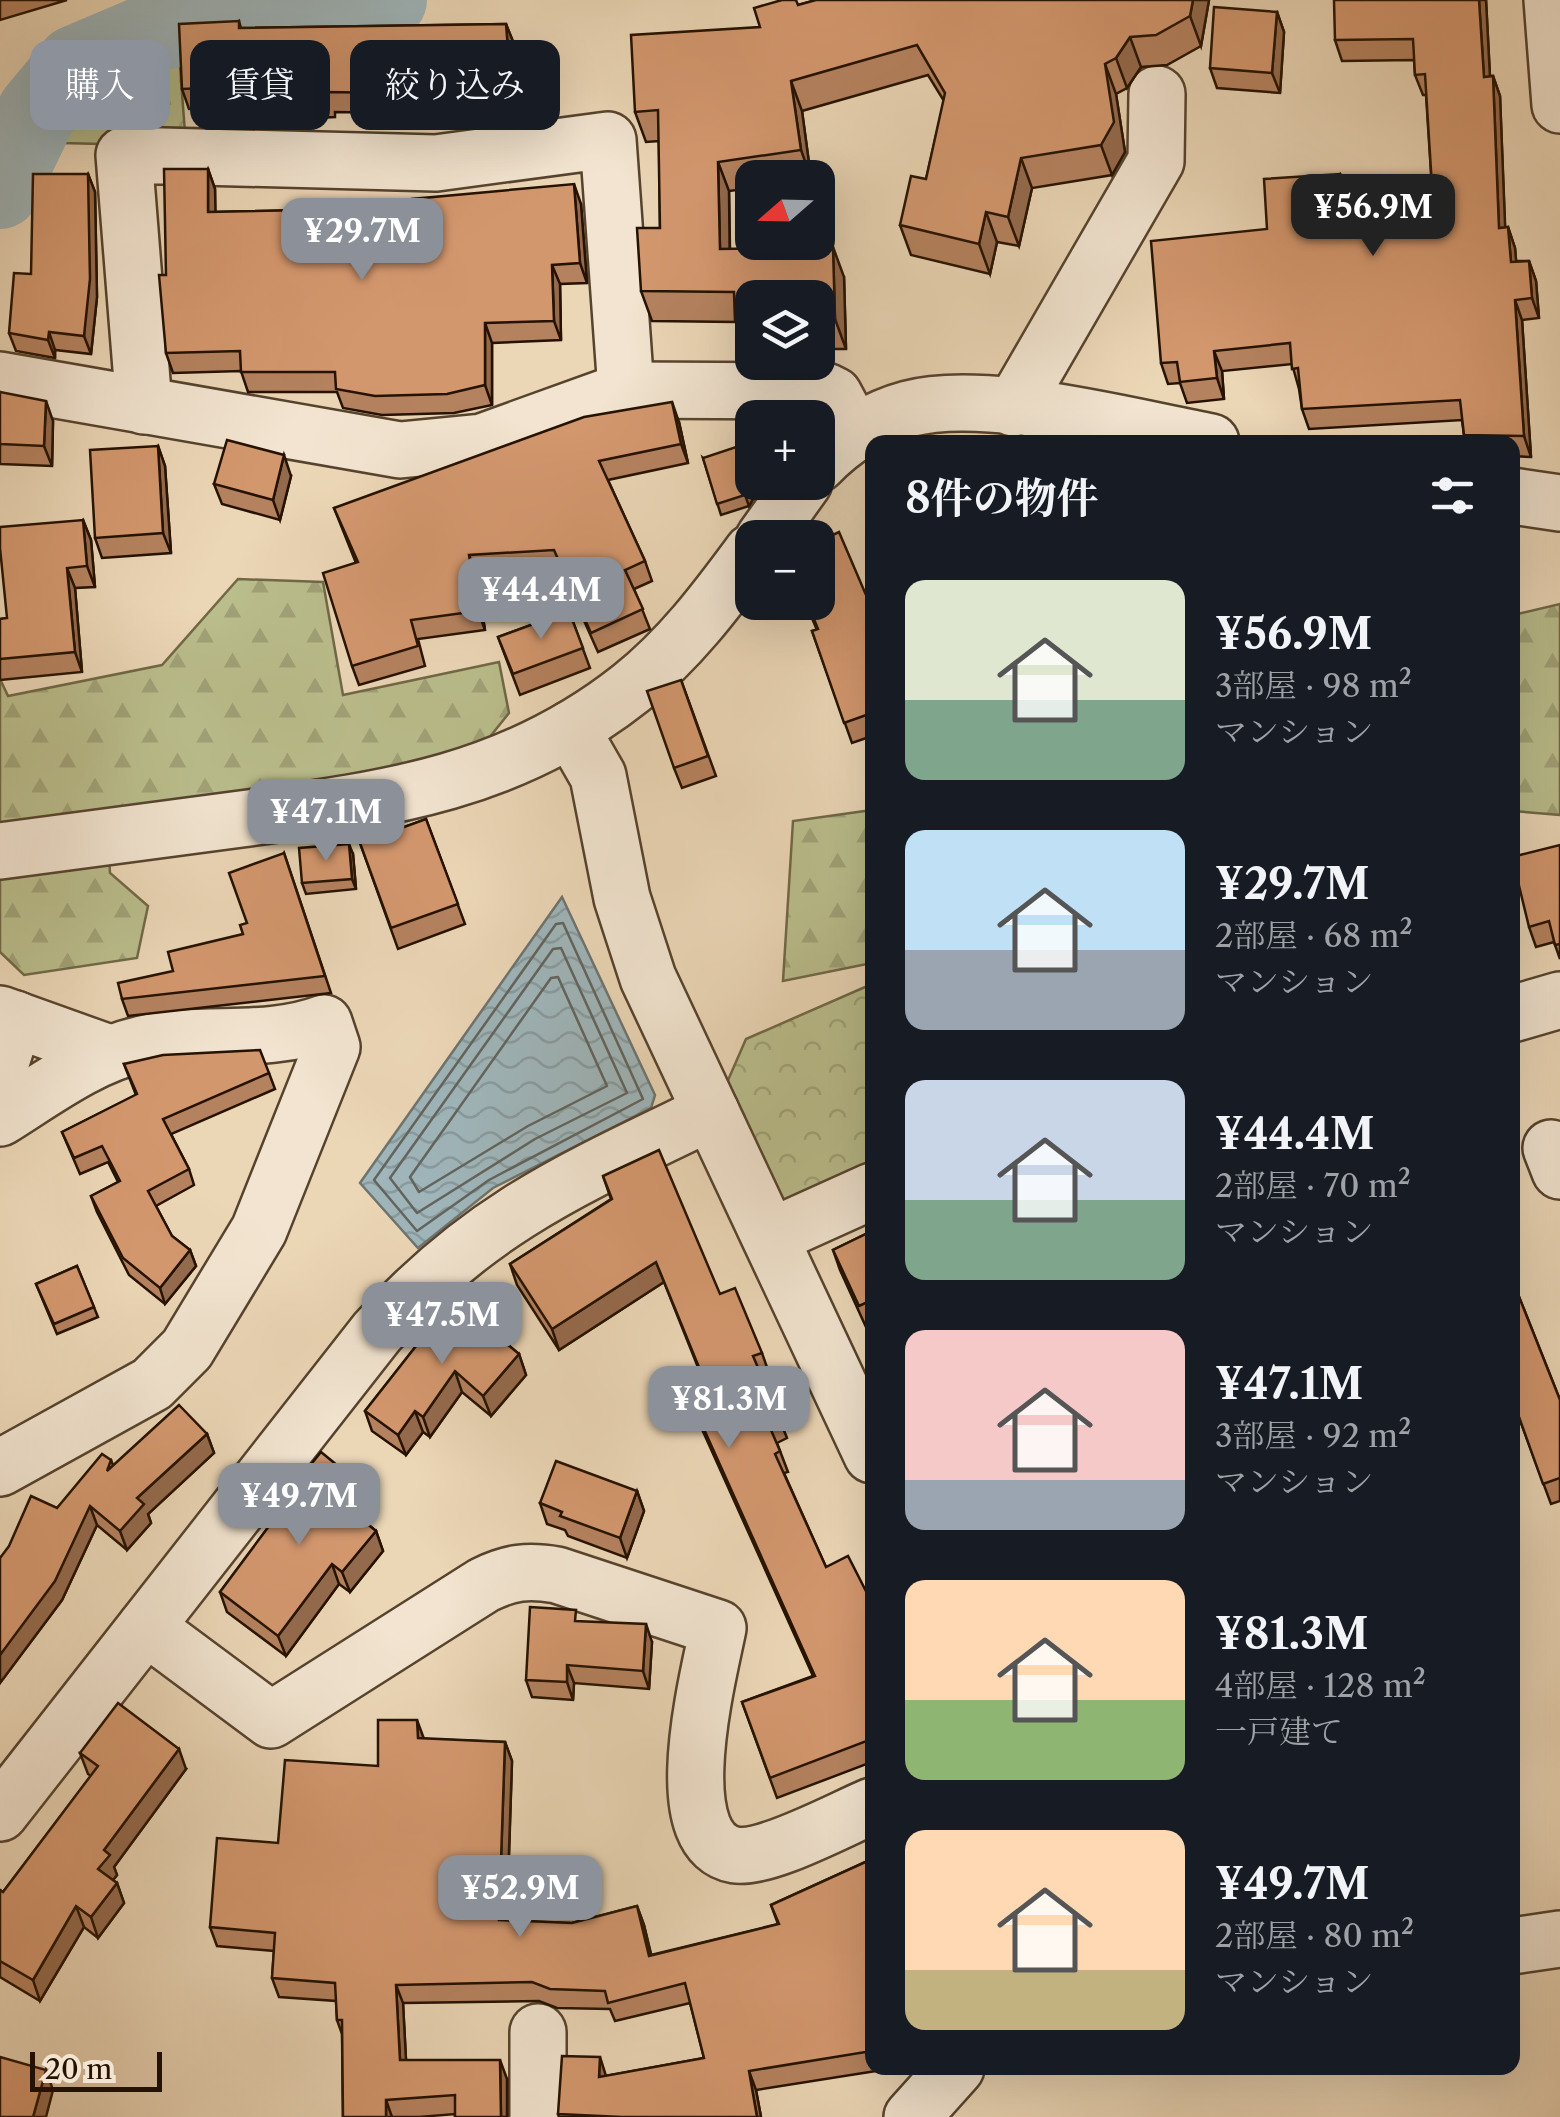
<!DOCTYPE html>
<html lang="ja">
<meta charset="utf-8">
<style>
body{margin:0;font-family:"Libre Caslon Text","Noto Serif JP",serif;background:#20242c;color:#f1f3f6;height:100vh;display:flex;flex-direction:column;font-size:38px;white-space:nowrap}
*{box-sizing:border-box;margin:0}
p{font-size:32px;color:#9ea1a6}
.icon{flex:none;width:55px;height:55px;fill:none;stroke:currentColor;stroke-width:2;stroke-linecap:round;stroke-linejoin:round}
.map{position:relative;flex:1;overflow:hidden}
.panel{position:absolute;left:865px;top:435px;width:655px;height:1640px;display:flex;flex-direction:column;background:#171b24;border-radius:20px;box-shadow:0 10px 40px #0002}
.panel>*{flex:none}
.banner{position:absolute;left:30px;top:40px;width:685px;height:90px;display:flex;gap:20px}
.needle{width:65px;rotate:250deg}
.tools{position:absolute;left:735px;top:160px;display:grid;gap:20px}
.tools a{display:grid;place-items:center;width:100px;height:100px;border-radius:20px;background:#171b24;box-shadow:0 10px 40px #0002;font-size:50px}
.scale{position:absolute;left:30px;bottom:25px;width:132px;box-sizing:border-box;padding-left:10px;border:5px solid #251200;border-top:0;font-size:28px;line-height:35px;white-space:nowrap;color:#251200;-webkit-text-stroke:8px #f2e4d0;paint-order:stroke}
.price{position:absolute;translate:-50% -85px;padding:0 22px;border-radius:20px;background:#8c9099;color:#fff;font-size:32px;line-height:65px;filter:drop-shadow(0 2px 5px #0008)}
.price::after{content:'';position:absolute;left:50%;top:60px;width:30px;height:22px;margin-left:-15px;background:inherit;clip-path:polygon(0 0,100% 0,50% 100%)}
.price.on{background:#222;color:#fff}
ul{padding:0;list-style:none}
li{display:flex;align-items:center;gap:30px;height:250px;padding:0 40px}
li span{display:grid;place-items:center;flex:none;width:280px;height:200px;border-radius:20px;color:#555}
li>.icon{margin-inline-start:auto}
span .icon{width:120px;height:120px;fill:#fffc;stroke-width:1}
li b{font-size:42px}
h2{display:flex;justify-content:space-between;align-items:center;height:120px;padding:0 40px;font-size:42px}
.chip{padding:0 35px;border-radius:20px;background:#171b24;box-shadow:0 10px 40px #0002;font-size:35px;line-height:90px}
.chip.on{background:#8c9099;color:#fff}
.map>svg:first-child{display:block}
.forest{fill:url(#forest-firs);stroke:#706846;stroke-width:2.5}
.park{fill:url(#park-crowns);stroke:#706846;stroke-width:2.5}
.water{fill:url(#water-waves);stroke:#6e7470;stroke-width:2.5}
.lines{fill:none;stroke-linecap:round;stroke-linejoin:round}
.shore{stroke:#62645e;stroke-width:2.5}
.river{stroke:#9fb6bb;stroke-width:80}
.minor-casing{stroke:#56432e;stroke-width:60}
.minor{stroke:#f2e4d0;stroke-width:55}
.wall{fill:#b5825f;stroke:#251200;stroke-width:2.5}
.shaded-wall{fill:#946a4d;stroke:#251200;stroke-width:2.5}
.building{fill:#d3976e;stroke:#251200;stroke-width:2.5}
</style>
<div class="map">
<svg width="1560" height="2117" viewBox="0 0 1560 2117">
<defs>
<pattern id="forest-firs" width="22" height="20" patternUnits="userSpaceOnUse" patternTransform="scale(2.5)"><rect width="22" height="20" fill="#babd8c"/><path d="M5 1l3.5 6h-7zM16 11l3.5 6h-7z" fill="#a0a177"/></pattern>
<pattern id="park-crowns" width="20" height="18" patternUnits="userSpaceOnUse" patternTransform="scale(2.5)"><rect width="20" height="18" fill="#babd8c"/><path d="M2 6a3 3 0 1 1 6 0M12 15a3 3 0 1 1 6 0" fill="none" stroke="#a0a177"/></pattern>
<pattern id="water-waves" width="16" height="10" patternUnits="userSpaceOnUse" patternTransform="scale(2.5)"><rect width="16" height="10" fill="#9fb6bb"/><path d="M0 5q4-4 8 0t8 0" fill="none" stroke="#899b9f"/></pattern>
</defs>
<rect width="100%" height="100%" fill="#ebd6b6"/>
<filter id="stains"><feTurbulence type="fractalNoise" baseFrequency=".002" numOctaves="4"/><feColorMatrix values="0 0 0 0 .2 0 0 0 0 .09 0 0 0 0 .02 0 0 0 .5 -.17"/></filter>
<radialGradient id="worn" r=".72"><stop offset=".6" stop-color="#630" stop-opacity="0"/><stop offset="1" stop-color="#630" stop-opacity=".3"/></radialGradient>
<!-- forest -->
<g class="forest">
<path d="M238 579 323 582 343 695 499 662 509 713 472 759 107 824 110 873 148 906 137 958 24 975 0 952V679L8 696 162 665Z"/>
<path d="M1560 604V815L1513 811V615Z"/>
<path d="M872 810V963L783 981 793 821Z"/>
</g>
<!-- park -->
<g class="park">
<path d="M178 40 186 146 61 143 60 121 158 44Z"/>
<path d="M872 984V1173L796 1208 771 1198 722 1094 746 1039Z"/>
</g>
<!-- water -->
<path class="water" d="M562 897 655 1095 651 1108 493 1188 418 1248 360 1183Z"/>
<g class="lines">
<!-- shore -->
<g class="shore">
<path d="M563 923 643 1099 489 1180 417 1231 374 1180 556 924Z"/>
<path d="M561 948 627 1093 535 1139 417 1213 390 1178 553 949Z"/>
<path d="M558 977 607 1086 528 1126 419 1192 410 1177 551 978Z"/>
</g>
<!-- river -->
<path class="river" d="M0 189 37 112 76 65 154 32 243 13 387 0"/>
<defs>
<g id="minor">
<path d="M1552 0 1560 105"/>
<path d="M0 380 400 450 482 442 626 390 826 391 834 395 855 434"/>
<path d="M144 406 124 155 436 163 608 140 626 390"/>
<path d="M1013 408 1156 161 1157 94"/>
<path d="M818 464C842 439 874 418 908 409 985 388 1131 427 1211 442"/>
<path d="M1512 496 1560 503"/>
<path d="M764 538 804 482"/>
<path d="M571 729 598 776 622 898 648 978 872 1455"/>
<path d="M0 851C80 840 161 830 241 819 388 799 511 783 631 688 679 650 716 601 752 552"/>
<path d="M0 1014 109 1053"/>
<path d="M1512 1014 1560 1000"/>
<path d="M0 1066 15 1019"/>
<path d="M0 1118C45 1090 89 1056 142 1044 202 1030 265 1045 324 1023L332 1047 259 1230 187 1349 152 1384 0 1468"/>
<path d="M1551 1148 1560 1171"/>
<path d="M770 1237 872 1191"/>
<path d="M146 1627 271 1720 484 1585C510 1572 528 1570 557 1575L718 1628C709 1674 664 1843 735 1855 766 1860 841 1819 872 1806"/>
<path d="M0 1813 377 1332C481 1217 575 1178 711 1112"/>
<path d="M1512 1946 1560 1939"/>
<path d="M538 2117V2032"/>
<path d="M912 2117 956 2068"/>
</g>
</defs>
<!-- minor casing -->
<use href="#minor" class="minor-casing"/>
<!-- minor -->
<use href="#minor" class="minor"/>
</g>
<!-- wall -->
<g class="wall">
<path d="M0 0H67L0 20Z"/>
<path d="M816 0H1209L1201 46 1167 65 1141 67 1127 88 1116 94 1125 152 1112 175 1032 188 1019 246 997 242 990 274 911 255 900 225 926 179 944 101 928 75 802 111 811 178H752V188L729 191 730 249 844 277 846 349H818V298H752V351H746L736 322 652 321 641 291 660 228 659 141 646 142 635 112 760 27 798 5Z"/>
<path d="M1486 0 1490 76H1493L1500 96 1505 228 1508 227 1515 248 1516 261H1529L1536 281 1539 318 1522 320 1531 457 1512 456V442H1466L1464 435 1462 420 1309 429 1302 409 1299 389 1292 364 1222 371 1224 399 1187 403 1180 383 1168 384 1161 363 1267 229 1340 174 1348 194 1350 228 1434 219 1426 95H1423L1415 75 1414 60 1342 61 1335 40Z"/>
<path d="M1277 12 1284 32 1280 93 1217 88 1210 68Z"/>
<path d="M239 21 241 28 506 24 514 44 519 120 459 128 454 114 335 112V117L279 120 273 105 189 109 182 89Z"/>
<path d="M208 169 215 189V212L581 204 587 283 560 284 561 340 492 343V405L454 413 382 415 343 408 337 392H248L241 371 173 373 166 353V275Z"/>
<path d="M88 174 95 192 97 297 91 354 55 350V358L16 351 9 333 31 274Z"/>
<path d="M0 392 53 421 52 466 0 464Z"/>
<path d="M679 422 688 463 608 480 645 561 652 581 634 589 650 629 598 652 561 569 476 574 485 630 418 639 425 666 359 685 352 666 356 563 334 508Z"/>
<path d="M158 446 165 466 171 553 102 558 95 538Z"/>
<path d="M703 458 753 499 749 506 721 515Z"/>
<path d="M291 476 280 520 222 504 214 484Z"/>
<path d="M83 520 91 540 95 587 75 588 82 672 0 680V619L7 618Z"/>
<path d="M805 602 872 609V736L852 743 812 631 817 630Z"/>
<path d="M569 611 590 668 520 695 498 637Z"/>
<path d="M681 680 716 776 682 788 674 768Z"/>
<path d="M426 819 465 924 398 949 360 843Z"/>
<path d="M1560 845V959L1554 942 1536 947 1529 927Z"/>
<path d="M284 853 331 993 128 1016 122 999 243 934Z"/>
<path d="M353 854 356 889 306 894 302 883Z"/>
<path d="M124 1064 269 1073 275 1089 171 1134 189 1169 194 1185 156 1206 172 1236 190 1250 196 1266 165 1304 129 1275 97 1212 91 1196 118 1182 108 1162 80 1174 62 1132 136 1095Z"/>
<path d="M603 1176 720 1294 762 1353 769 1373 762 1376 787 1438 777 1443 788 1472 784 1473 826 1567 872 1603V1762L777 1798 742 1702 813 1676 701 1427 694 1407 711 1400 664 1282 559 1350 517 1285 510 1264 611 1199Z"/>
<path d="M872 1231V1324L866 1327 840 1270 833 1250Z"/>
<path d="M77 1266 98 1317 57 1334 36 1284Z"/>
<path d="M1512 1279 1560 1400V1501L1551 1504 1521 1423 1512 1425Z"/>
<path d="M453 1299 519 1354 526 1375 491 1416 462 1392 430 1437 423 1432 406 1455 372 1431 365 1411Z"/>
<path d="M207 1434 214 1453 148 1514 151 1523 127 1550 97 1525 62 1600 0 1683V1558L111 1460 113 1465Z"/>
<path d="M349 1475 357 1495 347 1507 376 1531 383 1551 350 1592 339 1584 286 1656 227 1612 220 1592 273 1521 270 1515Z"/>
<path d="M637 1491 644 1511 627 1558 568 1536 565 1530 547 1524 540 1503Z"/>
<path d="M580 1622 652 1642 649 1689 574 1683 573 1700 532 1697 526 1680Z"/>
<path d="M424 1739 505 1742 512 1761 507 1921 572 1923 637 1906 644 1925 651 1955 778 1924 771 1905 872 1859V2068H895L756 2090 761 2117H559L558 2114 606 2076 704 2058 690 2003 615 2021 610 2009 557 2008 539 2001 403 2003 406 2060 507 2079V2117H455V2114L419 2117H343L342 2034 337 2020 336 2001 279 1997 272 1978 274 1951 217 1946 210 1927 278 1843 378 1766Z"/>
<path d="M80 1753 186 1769 114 1867 117 1875 113 1880 117 1883 124 1903 98 1938 84 1927 40 2001 0 1977V1890L3 1892 91 1776 88 1774Z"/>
</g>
<!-- shaded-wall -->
<g class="shaded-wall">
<path d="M1193 0H1209L1201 46 1190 16Z"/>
<path d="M1479 0H1486L1491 97 1484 77Z"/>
<path d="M1277 12 1284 32 1280 93 1272 73Z"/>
<path d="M506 24 514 44 519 120 512 100Z"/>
<path d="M1130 37 1141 67 1127 88 1116 58Z"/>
<path d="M1105 64 1116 94 1125 152 1112 175 1101 145Z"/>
<path d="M1493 76 1500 96 1506 248 1499 228Z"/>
<path d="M791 81 802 111 811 178 801 150Z"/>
<path d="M1021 158 1032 188 1019 246 1008 217Z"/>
<path d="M718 162 729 191 730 279 720 249Z"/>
<path d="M208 169 215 189 216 232 208 212Z"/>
<path d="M88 174 95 192 97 297 91 354 84 336Z"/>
<path d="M1340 174 1348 194 1351 249 1344 229Z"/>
<path d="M574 184 581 204 587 283 580 263Z"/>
<path d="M986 212 997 242 990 274 979 244Z"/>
<path d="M1508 227 1515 248 1518 282 1511 262Z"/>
<path d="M833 247 844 277 846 349 835 319Z"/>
<path d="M1529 261 1536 281 1539 318 1532 298Z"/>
<path d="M552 265 560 284 561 340 554 321Z"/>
<path d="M1515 300 1522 320 1531 457 1524 436Z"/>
<path d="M485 323 492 343V405L485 385Z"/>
<path d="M49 332 55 350V358L48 340Z"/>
<path d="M1214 351 1222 371 1224 399 1217 378Z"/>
<path d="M46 401 53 421 52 466 44 446Z"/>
<path d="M672 402 679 422 688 463 681 444Z"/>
<path d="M158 446 165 466 171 553 163 533Z"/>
<path d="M736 447 753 499 749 506 745 495Z"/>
<path d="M284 455 291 476 280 520 273 500Z"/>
<path d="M83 520 91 540 95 587 87 566Z"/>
<path d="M469 555 476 574 485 630 478 611Z"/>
<path d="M67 568 75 588 82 672 75 652Z"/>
<path d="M349 844 353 854 356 889 352 879Z"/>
<path d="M190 1250 196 1266 165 1304 160 1288Z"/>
<path d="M656 1262 664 1282 559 1350 552 1329Z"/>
<path d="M519 1354 526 1375 491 1416 483 1396Z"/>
<path d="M455 1371 462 1392 430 1437 423 1417Z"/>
<path d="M415 1411 423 1432 406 1455 398 1435Z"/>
<path d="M207 1434 214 1453 148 1514 151 1523 127 1550 120 1531 137 1498Z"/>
<path d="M349 1475 357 1495 340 1516 333 1496Z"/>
<path d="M637 1491 644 1511 627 1558 620 1538Z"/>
<path d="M90 1506 97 1525 62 1600 0 1683V1655Z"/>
<path d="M376 1531 383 1551 350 1592 342 1572Z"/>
<path d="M332 1564 339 1584 286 1656 278 1636Z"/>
<path d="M646 1624 652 1642 649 1689 643 1671Z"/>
<path d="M567 1665 574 1683 573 1700 567 1682Z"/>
<path d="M417 1720 424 1739 418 1738Z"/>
<path d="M505 1742 512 1761 506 1939 499 1920Z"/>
<path d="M179 1749 186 1769 114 1867 117 1875 106 1889 98 1869 104 1850Z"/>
<path d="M117 1883 124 1903 98 1938 91 1917Z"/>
<path d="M76 1906 84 1927 40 2001 33 1980Z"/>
<path d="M637 1906 644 1925 656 1974 649 1956Z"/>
<path d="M396 1985 403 2003 407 2079 400 2060Z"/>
<path d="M600 2057 606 2076 599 2077Z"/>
<path d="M500 2060 507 2079V2117H501Z"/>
<path d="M46 2070 53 2090 46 2117H33Z"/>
<path d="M749 2071 756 2090 761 2117H757Z"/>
<path d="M386 2100 392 2117H386Z"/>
</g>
<!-- building -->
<g class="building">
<path d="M782 0H796L798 5 816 0H1193L1190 16 1156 35 1130 37 1116 58 1105 64 1114 122 1101 145 1021 158 1008 217 986 212 979 244 900 225 911 176 926 179 945 93 917 45 791 81 801 150 718 162 720 249 833 247 835 319H818V298H752V321H735L734 292 641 291 637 228H660L658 110 635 112 631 35 760 27 754 8Z"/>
<path d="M1334 0H1479L1484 77 1493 76 1499 228 1508 227 1511 262 1529 261 1532 298 1515 300 1524 436 1464 435 1460 400 1302 409 1298 368 1292 369 1290 343 1214 351 1217 378 1180 382 1177 362 1161 363 1151 241 1267 229 1264 179 1340 174 1344 229 1434 219 1425 74 1415 75 1413 39 1335 40Z"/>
<path d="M1214 7 1277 12 1272 73 1210 68Z"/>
<path d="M239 21V28L506 24 512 100 452 108 451 94 327 92 328 97 271 99V85L182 89 179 24Z"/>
<path d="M164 169H208V212L412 208V199L574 184 580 263 552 265 554 321 485 323V385L447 394 375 396 336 389 335 372H241L240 351 166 353 159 275H166Z"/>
<path d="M33 174H88L90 279 84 336 49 332 48 340 9 333 14 273 31 274Z"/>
<path d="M0 392 46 401 44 446 0 444Z"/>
<path d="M672 402 681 444 599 461 645 561 625 570 643 609 591 633 554 550 469 555 478 611 411 620 418 646 352 666 323 573 358 562 334 508 584 417Z"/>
<path d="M227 440 284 455 273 500 214 484Z"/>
<path d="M158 446 163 533 95 538 90 450Z"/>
<path d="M736 447 749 489 745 495 717 504 703 458Z"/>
<path d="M83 520 87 566 67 568 75 652 0 659V619L7 618 0 548V527Z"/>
<path d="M839 532 872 609V713L844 723 812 631 818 629 807 602H818V542Z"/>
<path d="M569 611 583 648 513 674 498 637Z"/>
<path d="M681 680 708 756 674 768 647 691Z"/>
<path d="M426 819 458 904 391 928 360 843Z"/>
<path d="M349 844 352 879 302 883 299 848Z"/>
<path d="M1560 845V944L1555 945 1549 921 1529 927 1512 857Z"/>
<path d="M284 853 325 976 122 999 118 983 173 971 168 952 243 934 240 925 247 923 229 873Z"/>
<path d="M260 1050 269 1073 163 1119 189 1169 148 1191 172 1236 190 1250 160 1288 123 1258 91 1196 120 1181 102 1146 74 1158 62 1132 137 1094 124 1064 163 1055Z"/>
<path d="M659 1150 720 1294 735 1288 762 1353 753 1356 780 1418 768 1423 780 1451 775 1454 826 1567 848 1556 872 1603V1739L770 1778 742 1702 815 1676 694 1407 712 1399 656 1262 552 1329 510 1264 612 1199 603 1176Z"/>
<path d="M872 1231V1300L859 1306 833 1250Z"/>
<path d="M77 1266 94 1307 54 1324 36 1284Z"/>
<path d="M1512 1279 1560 1400V1478L1543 1484 1514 1403H1512Z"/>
<path d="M453 1299 519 1354 483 1396 455 1371 423 1417 415 1411 398 1435 365 1411Z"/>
<path d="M179 1405 207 1434 137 1498 144 1504 120 1531 90 1506 55 1581 0 1655V1558L9 1546 31 1496 57 1508 102 1454 111 1460 107 1471Z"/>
<path d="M321 1452 349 1475 333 1496 376 1531 342 1572 332 1564 278 1636 220 1592 275 1518 270 1515Z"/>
<path d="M556 1461 637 1491 620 1538 560 1516 562 1512 540 1503Z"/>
<path d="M530 1607 576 1610 575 1621 646 1624 643 1671 567 1665V1682L526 1680Z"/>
<path d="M118 1703 179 1749 104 1850 110 1855 98 1869 117 1883 91 1917 76 1906 33 1980 0 1961V1890L3 1892 98 1766 80 1753Z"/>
<path d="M378 1720H417L418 1738 505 1742 499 1920 572 1923 637 1906 649 1956 779 1924 771 1905 872 1859V2051L749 2071 757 2117H622L558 2114 562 2056 600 2057 599 2077 704 2058 685 1983 608 2003 605 1991 550 1989 532 1982 396 1985 400 2060H500L501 2117H455V2095L386 2100V2117H343L342 2020H337L335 1983 272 1978 275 1933 210 1927 217 1838 278 1843 285 1760 378 1766Z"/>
<path d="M0 2057 46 2070 33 2117H0Z"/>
</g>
<rect width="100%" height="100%" filter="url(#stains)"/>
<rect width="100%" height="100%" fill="url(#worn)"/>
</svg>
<div class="tools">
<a><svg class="needle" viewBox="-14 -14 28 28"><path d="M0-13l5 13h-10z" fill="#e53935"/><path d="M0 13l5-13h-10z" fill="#9ea1a6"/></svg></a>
<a><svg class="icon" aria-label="layers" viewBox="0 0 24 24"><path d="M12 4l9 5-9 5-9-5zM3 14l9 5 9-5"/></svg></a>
<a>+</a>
<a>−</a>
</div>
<div class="scale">20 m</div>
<b class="price on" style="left:1373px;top:259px">¥56.9M</b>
<b class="price" style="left:362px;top:283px">¥29.7M</b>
<b class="price" style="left:541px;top:642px">¥44.4M</b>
<b class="price" style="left:326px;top:864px">¥47.1M</b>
<b class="price" style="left:442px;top:1367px">¥47.5M</b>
<b class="price" style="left:729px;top:1451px">¥81.3M</b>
<b class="price" style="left:299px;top:1548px">¥49.7M</b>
<b class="price" style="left:520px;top:1940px">¥52.9M</b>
<div class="banner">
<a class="chip on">購入</a>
<a class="chip">賃貸</a>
<a class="chip">絞り込み</a>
</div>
<section class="panel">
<h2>8件の物件<svg class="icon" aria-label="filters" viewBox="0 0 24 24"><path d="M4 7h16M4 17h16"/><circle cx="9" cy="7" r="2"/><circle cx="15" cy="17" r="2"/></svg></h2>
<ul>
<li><span style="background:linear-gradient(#dfe7d0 60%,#7fa58c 0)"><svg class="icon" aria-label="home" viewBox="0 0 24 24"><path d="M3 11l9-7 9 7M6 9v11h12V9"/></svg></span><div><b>¥56.9M</b><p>3部屋 · 98 m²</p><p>マンション</p></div></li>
<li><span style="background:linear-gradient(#bfe0f5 60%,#9aa5b1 0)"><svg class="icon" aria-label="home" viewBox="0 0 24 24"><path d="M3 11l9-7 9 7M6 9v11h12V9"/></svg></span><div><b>¥29.7M</b><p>2部屋 · 68 m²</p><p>マンション</p></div></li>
<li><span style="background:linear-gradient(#c9d6e8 60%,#7fa58c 0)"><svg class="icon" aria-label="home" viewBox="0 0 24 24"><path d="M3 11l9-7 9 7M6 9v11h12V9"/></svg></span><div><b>¥44.4M</b><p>2部屋 · 70 m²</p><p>マンション</p></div></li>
<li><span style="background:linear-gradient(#f6c9c9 75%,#9aa5b1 0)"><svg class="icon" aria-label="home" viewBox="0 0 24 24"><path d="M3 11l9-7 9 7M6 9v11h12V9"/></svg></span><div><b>¥47.1M</b><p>3部屋 · 92 m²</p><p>マンション</p></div></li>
<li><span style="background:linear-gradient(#ffd9b3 60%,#8fb573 0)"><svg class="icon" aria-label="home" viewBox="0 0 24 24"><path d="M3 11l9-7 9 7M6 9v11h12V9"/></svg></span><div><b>¥81.3M</b><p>4部屋 · 128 m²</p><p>一戸建て</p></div></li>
<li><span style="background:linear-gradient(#ffd9b3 70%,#c2b280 0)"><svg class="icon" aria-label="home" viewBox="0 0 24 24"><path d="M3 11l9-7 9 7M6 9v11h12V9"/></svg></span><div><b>¥49.7M</b><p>2部屋 · 80 m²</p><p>マンション</p></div></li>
</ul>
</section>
</div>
